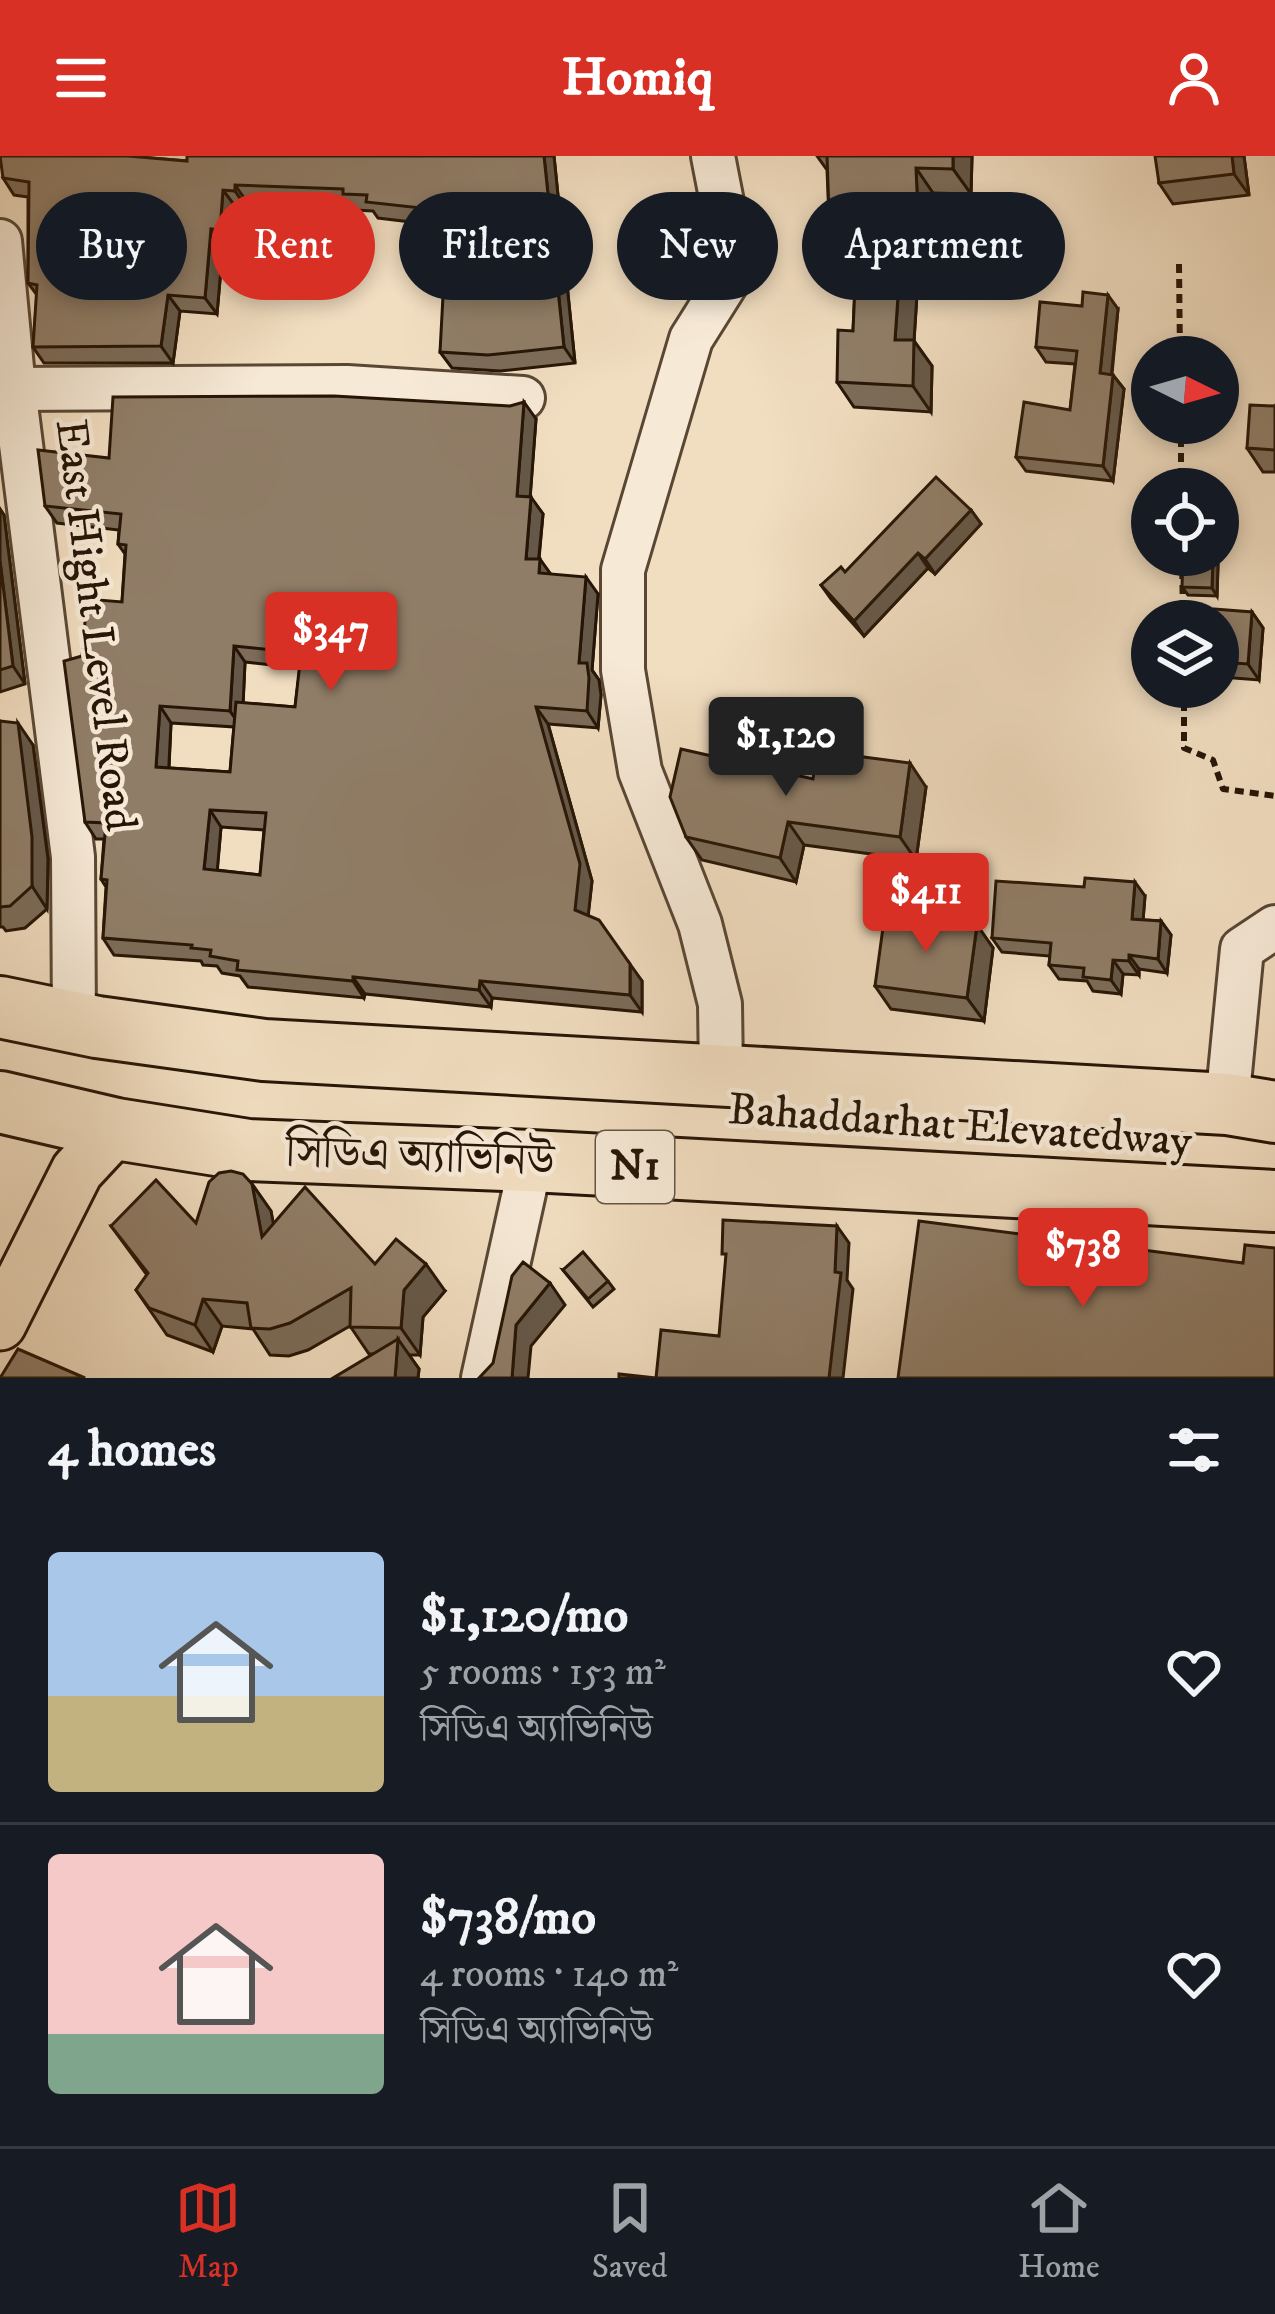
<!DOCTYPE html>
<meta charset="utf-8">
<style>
body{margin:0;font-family:"IM FELL DW Pica","Noto Serif Bengali",serif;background:#242831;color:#f1f3f6;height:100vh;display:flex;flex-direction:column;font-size:45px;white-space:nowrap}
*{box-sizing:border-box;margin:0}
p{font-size:39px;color:#9ea1a6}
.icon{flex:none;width:66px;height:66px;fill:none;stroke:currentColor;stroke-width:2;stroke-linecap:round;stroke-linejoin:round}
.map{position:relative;height:1222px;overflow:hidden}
.drawer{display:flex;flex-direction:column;background:#171b24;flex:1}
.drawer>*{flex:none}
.hud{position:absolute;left:36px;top:36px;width:1203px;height:108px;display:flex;gap:24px}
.needle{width:78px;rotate:95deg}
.fabs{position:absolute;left:1131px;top:180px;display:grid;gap:24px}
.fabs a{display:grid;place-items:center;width:108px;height:108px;border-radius:50%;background:#171b24;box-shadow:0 6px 18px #0003;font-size:60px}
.price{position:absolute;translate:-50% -102px;padding:0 27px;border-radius:12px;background:#d93025;color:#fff;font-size:39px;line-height:78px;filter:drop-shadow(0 3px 6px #0008)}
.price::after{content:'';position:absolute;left:50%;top:72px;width:36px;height:27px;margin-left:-18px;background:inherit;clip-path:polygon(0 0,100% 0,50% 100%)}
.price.current{background:#222;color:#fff}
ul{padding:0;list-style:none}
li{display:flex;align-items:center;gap:36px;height:300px;padding:0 48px}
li+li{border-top:3px solid #363941}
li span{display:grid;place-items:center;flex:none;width:336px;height:240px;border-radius:12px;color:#555}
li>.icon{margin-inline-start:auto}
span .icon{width:144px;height:144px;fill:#fffc;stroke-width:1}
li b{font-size:51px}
h2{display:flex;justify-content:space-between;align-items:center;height:144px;padding:0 48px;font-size:51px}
.tag{padding:0 42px;border-radius:54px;background:#171b24;box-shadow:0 6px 18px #0003;font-size:42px;line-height:108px}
.tag.current{background:#d93025;color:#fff}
header{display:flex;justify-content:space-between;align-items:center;height:156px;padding:0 48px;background:#d93025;color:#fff;font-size:54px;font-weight:700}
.menu{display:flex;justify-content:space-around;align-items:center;height:168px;border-top:3px solid #363941;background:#171b24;font-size:33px;color:#9ea1a6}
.menu a{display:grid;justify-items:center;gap:6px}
.menu .current{color:#d93025}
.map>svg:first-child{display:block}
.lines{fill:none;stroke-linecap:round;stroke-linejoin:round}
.minor-casing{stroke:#594734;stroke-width:48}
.major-casing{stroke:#261506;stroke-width:57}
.highway-casing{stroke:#261506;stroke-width:66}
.path{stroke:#261506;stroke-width:6;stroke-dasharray:9 6;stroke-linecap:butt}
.minor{stroke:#f6e9d6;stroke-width:42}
.major{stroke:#f1ddc0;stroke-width:51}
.highway{stroke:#f1ddc0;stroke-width:60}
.wall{fill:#7c6c59;stroke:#261506;stroke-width:3;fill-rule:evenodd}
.shaded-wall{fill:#655848;stroke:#261506;stroke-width:3}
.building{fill:#907d67;stroke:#261506;stroke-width:3;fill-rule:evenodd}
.labels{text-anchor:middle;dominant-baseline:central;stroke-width:9;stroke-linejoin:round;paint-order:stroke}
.shield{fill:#f6e9d6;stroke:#645544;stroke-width:3}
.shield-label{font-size:42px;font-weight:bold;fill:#261506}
.street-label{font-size:45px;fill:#261506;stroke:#f6e9d6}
</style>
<header><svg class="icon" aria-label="menu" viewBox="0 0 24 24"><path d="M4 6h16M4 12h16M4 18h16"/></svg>Homiq<svg class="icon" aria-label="person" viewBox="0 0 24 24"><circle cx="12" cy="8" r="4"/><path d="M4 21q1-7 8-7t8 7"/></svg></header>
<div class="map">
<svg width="1275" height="1222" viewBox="0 0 1275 1222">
<rect width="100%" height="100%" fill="#f1ddc0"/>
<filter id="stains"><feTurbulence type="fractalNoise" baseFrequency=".00167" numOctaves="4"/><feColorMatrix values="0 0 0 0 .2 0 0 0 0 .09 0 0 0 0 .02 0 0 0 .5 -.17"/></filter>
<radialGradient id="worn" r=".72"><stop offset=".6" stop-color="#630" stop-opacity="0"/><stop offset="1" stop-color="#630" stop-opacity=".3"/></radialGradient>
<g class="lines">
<defs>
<g id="minor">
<path d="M713 0 735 113 691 183 623 414V514L640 615 700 768 720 848 721 917"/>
<path d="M0 85 14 233 73 701 74 866"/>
<path d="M14 233 347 231 523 242"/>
<path d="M1227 948 1242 793 1275 771"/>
<path d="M483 1222 531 1005"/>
</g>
<path id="major" d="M0 1168 77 1015 116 973"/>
<g id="highway">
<path d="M0 851 97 871 264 894 1227 948 1275 956"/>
<path d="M0 946 116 973 248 994 531 1005 1275 1045"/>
</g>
</defs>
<!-- minor casing -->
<use href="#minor" class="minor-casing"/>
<!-- major casing -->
<use href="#major" class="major-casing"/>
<!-- highway casing -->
<use href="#highway" class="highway-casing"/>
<!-- path -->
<g class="path">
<path d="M1179 108 1180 201"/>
<path d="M1181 267V333"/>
<path d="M1182 399 1183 465"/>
<path d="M1184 531V592L1213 604 1223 633 1275 640"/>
</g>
<!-- minor -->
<use href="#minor" class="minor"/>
<!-- major -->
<use href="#major" class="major"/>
<!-- highway -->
<use href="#highway" class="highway"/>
</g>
<!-- wall -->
<g class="wall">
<path d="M554 0 575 207 500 215 452 212 440 196 450 140 453 71 378 62 373 55 354 54 351 50 247 46 246 51 235 50 231 90H223L217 158 180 155 173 207H44L33 191 37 139 28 127V41L14 39 3 22 139 1 187 5Z"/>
<path d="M817 0H972L971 38 933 37 936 106 919 107 914 185 932 210 931 256 854 251 837 226 853 175 856 110H848L830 85 827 14Z"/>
<path d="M1244 0 1249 39 1173 48 1159 27Z"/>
<path d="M1118 153 1112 218 1124 233 1113 325 1026 315 1016 301 1070 254 1075 208 1046 206 1036 191Z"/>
<path d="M1275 250V316H1263L1247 292Z"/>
<path d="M536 263 530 341 543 358 539 403 550 418 598 438 592 514 599 524 601 539 598 572 548 568 592 725 588 759 642 825V856L492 842 491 851 365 838 364 842 248 831 240 820 222 817 217 810 203 809 201 805 114 799 103 782 106 731 101 723 104 683H96L85 666 82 500 122 446 125 398 118 388 119 374 57 367 45 350 109 302ZM245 506 300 512 295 551 243 547ZM171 567 234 571 230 616 169 612ZM221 671 264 674 260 719 217 714Z"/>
<path d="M0 353 4 359 25 528 0 536Z"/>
<path d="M971 354 981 368 935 418 928 412 864 480 831 443 821 429Z"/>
<path d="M1218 409 1217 440 1188 439 1182 431Z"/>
<path d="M1252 456 1263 472 1259 524 1221 521 1218 518V465Z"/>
<path d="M0 565 33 589 48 703 47 753 25 772 6 775 3 771H0Z"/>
<path d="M813 623 926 631 916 704 804 689 796 726 702 704 686 681Z"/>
<path d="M1145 740 1143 764 1161 765 1171 779 1167 817 1139 813V819L1123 818 1121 838 1093 835 1087 825 1059 823 1049 809 1050 800 1002 796 992 782Z"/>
<path d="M977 769 993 792 984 865 891 853 875 830Z"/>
<path d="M252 1028 271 1055 273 1068 445 1135 423 1161 420 1199H409L419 1213 418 1222H395L373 1198H369L350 1170 308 1194 289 1200 270 1199 253 1173 222 1170 213 1196 167 1179 136 1134 147 1119 111 1070 196 1067Z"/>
<path d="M563 1114 608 1125 614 1133 593 1151Z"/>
</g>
<!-- shaded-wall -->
<g class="shaded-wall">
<path d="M544 0H554L575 207 564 191Z"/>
<path d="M953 0H972L971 38 953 13Z"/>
<path d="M1232 0H1244L1249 39 1234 18Z"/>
<path d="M916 12 933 37 936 106 919 81Z"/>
<path d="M235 29 247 46 246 51 235 35Z"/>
<path d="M223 34 235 50 231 90 220 74Z"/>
<path d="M211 73 223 90 217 158 205 142Z"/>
<path d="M902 82 919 107 914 185 932 210 931 256 913 230 895 184Z"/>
<path d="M168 139 180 155 173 207 161 190Z"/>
<path d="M1108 139 1118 153 1110 232 1100 217Z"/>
<path d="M1113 219 1124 233 1113 325 1103 310Z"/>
<path d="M524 246 536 263 529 357 517 340Z"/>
<path d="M531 341 543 358 537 420 526 403Z"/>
<path d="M0 353 4 359 25 528 13 510 0 405Z"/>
<path d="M971 354 981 368 935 418 925 403Z"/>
<path d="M918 397 928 412 864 480 854 465Z"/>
<path d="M1213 401 1218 409 1217 440 1212 432Z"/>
<path d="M540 403 552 420 539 417Z"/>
<path d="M586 421 598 438 592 514 599 524 601 539 598 572 587 555 579 507Z"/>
<path d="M1252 456 1263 472 1259 524 1248 508Z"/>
<path d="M234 490 245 506 242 572 230 555Z"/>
<path d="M160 550 171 567 168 628 156 611Z"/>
<path d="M536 551 548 568 592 725 587 771 575 754Z"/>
<path d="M18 567 33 589 48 703 47 753 32 730Z"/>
<path d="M910 607 926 631 916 704 900 681Z"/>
<path d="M210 654 221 671 216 730 204 713Z"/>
<path d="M788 666 804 689 796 726 780 702Z"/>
<path d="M1135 726 1145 740 1142 777 1132 763Z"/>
<path d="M1161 765 1171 779 1167 817 1158 803Z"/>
<path d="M977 769 993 792 984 865 967 842Z"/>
<path d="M1129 799 1139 813V819L1129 805Z"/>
<path d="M1113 804 1123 818 1121 838 1111 824Z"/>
<path d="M630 808 642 825V856L630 839Z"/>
<path d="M353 821 365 838 364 842 353 825Z"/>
<path d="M480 825 492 842 491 851 479 834Z"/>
<path d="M252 1028 271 1055 281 1108 262 1081Z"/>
<path d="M837 1070 849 1087 847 1124 853 1133 843 1222H829Z"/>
<path d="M426 1108 445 1135 423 1161 420 1199 401 1172 404 1134Z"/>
<path d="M550 1127 565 1149 531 1190 528 1222H512L516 1169Z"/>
<path d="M203 1143 222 1170 213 1196 195 1169Z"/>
<path d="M398 1183 419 1213 418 1222H395Z"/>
</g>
<!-- building -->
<g class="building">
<path d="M0 0H128L187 5V0H544L564 191 488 199 440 196 443 140H450L453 64H449V55L366 46 367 39 343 38V33L235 29V35L223 34 220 74 211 73 205 142 168 139 161 190 33 191 37 129 28 127 29 26 3 22Z"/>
<path d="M827 0H953V13L916 12 919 81 902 82 895 184H914L913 230 837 226 838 174 853 175 857 84 830 85Z"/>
<path d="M1155 0H1232L1234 18 1159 27Z"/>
<path d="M1083 136 1108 139 1100 217 1113 219 1103 310 1016 301 1024 246 1070 254 1077 195 1036 191 1040 146 1082 150Z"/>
<path d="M334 240 510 250 524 246 517 340 531 341 526 403H540L539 417 586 421 579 507H587L589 522 587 555 536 551 580 708 575 754 599 764 630 808V839L480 825 479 834 353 821V825L237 814 238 805 210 800 211 794 191 792 192 789 103 782 107 724 101 723 106 667 85 666 64 505 82 500 87 443 122 446 126 389 118 388 121 358 45 350 38 294 109 302 113 241ZM234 490 301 497 295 551 236 546 230 616 156 611 160 550 230 555ZM210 654 266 657 260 719 204 713Z"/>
<path d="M1250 249 1275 250V294L1247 292Z"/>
<path d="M936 321 971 354 925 403 918 397 854 465 821 429 841 411 845 416Z"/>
<path d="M1183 400 1213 401 1212 432 1182 431Z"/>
<path d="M0 405 13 510 0 514Z"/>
<path d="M1214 453 1252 456 1248 508 1218 506V465H1213Z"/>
<path d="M0 565 18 567 32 681V730L10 750 0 751Z"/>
<path d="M681 593 813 623 817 595 910 607 900 681 788 666 780 702 686 681 670 641Z"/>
<path d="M1085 722 1135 726 1132 763 1161 765 1158 803 1129 799V805L1113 804 1111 824 1083 821 1084 812 1049 809 1051 787 992 782 996 725 1084 731Z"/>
<path d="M885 757 977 769 967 842 875 830Z"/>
<path d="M231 1015 243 1018 252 1028 262 1081 305 1031 375 1108 396 1083 426 1108 404 1134 401 1172 350 1171 351 1132 290 1167 270 1173 251 1172 247 1147 203 1143 195 1169 149 1152 136 1134 148 1117 111 1070 156 1024 196 1067 209 1026 219 1017Z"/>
<path d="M723 1064 837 1070 835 1116 841 1117 829 1222H619V1218L656 1222 661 1174 719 1180 726 1098H722Z"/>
<path d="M919 1065 1243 1107 1245 1089 1275 1092V1222H898Z"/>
<path d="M583 1096 608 1125 588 1143 563 1114Z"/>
<path d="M523 1106 550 1127 516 1169 512 1222H479L493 1207 512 1120Z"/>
<path d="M398 1183 395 1222H333Z"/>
<path d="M18 1193 85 1222H0Z"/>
</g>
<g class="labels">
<!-- shield labels -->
<rect class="shield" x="596" y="975" width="78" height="72" rx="9"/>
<g class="shield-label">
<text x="635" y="1011">N1</text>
</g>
<!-- street labels -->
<g class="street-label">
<text transform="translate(95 469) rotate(83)">East Hight Level Road</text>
<text transform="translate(960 970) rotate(4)">Bahaddarhat Elevatedway</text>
<text transform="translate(420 1001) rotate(2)">সিডিএ অ্যাভিনিউ</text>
</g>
</g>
<rect width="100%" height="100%" filter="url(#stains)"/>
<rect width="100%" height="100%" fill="url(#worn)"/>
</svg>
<div class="fabs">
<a><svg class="needle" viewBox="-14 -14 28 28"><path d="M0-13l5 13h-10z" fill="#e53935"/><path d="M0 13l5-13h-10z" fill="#9ea1a6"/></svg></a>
<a><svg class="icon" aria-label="locate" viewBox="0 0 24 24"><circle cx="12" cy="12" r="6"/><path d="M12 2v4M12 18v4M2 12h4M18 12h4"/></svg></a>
<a><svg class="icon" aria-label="layers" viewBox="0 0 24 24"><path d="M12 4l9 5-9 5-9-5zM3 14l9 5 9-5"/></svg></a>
</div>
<b class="price" style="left:331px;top:538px">$347</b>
<b class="price current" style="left:786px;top:643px">$1,120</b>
<b class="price" style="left:926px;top:799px">$411</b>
<b class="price" style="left:1083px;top:1154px">$738</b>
<div class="hud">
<a class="tag">Buy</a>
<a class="tag current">Rent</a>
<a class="tag">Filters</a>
<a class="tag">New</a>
<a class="tag">Apartment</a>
</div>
</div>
<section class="drawer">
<h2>4 homes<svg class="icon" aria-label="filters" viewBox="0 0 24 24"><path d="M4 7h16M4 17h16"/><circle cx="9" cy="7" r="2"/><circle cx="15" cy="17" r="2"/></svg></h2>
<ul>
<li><span style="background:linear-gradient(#a9c7e8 60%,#c2b280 0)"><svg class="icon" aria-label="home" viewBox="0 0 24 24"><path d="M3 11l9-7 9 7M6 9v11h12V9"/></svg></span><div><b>$1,120/mo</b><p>5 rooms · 153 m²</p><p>সিডিএ অ্যাভিনিউ</p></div><svg class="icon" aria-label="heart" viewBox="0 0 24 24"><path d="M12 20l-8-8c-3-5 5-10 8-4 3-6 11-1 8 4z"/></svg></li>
<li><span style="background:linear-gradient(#f6c9c9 75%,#7fa58c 0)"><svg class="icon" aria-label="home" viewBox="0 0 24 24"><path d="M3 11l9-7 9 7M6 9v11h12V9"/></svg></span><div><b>$738/mo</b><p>4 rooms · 140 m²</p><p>সিডিএ অ্যাভিনিউ</p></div><svg class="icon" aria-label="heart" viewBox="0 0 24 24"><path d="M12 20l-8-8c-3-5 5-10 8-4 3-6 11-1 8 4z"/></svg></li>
</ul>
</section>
<nav class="menu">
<a class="current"><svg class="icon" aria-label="map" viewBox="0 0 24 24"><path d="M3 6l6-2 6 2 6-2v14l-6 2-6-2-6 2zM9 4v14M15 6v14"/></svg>Map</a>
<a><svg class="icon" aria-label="saved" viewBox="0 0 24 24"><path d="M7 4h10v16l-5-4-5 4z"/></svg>Saved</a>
<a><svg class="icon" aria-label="home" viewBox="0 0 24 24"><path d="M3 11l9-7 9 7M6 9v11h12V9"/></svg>Home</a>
</nav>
